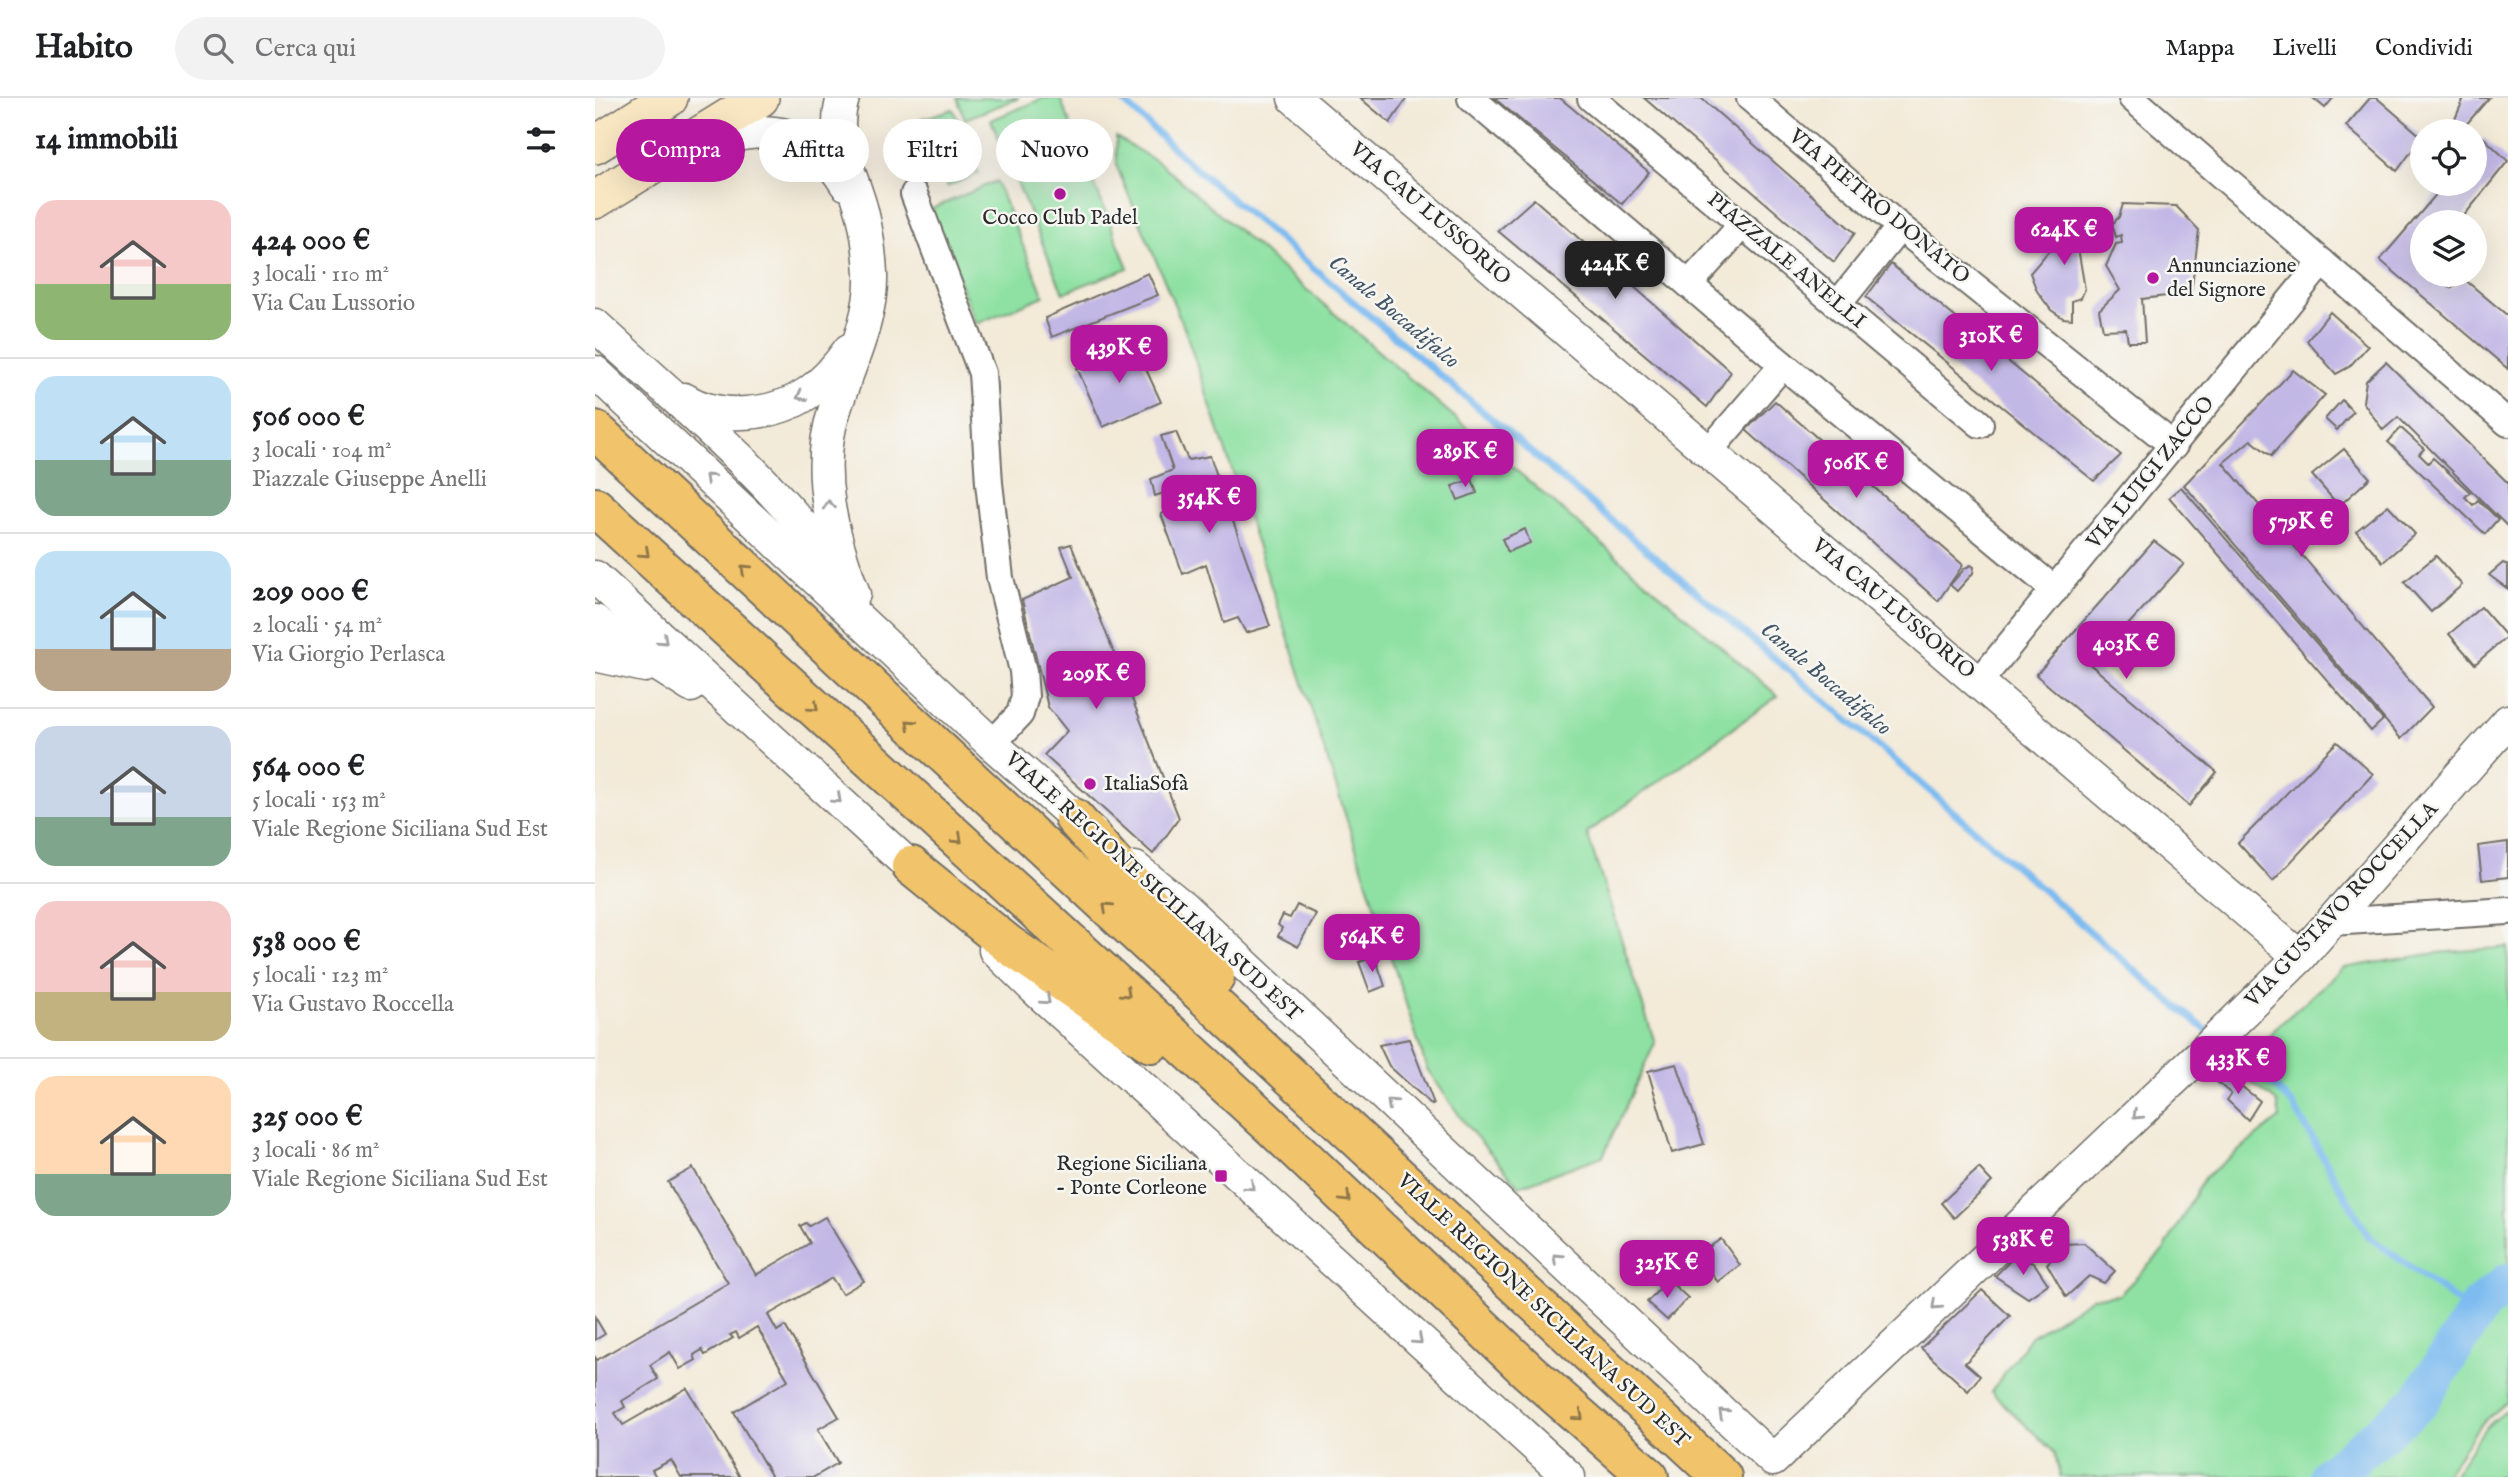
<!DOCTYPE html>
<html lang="it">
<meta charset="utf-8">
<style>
body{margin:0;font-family:"IM FELL English",serif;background:#f2f2f2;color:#202124;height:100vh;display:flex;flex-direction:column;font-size:26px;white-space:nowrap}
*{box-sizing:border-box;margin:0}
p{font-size:23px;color:#757577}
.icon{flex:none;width:38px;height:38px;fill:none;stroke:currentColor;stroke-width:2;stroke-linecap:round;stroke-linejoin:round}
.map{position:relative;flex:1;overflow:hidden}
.side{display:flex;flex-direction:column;background:#fff;width:595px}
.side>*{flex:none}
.guide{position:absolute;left:21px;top:21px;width:665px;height:63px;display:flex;gap:14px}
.fabs{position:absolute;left:1815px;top:21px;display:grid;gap:14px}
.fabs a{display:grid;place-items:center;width:77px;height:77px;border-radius:50%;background:#fff;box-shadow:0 7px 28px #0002;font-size:35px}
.price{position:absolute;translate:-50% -60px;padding:0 16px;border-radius:14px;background:#b5179e;color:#fff;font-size:23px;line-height:46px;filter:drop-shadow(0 2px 4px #0008)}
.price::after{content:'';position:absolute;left:50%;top:42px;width:21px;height:16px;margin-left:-10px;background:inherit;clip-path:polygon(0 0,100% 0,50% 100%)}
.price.selected{background:#222;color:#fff}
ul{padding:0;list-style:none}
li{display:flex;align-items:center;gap:21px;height:175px;padding:0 35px}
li+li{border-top:2px solid #e0e0e0}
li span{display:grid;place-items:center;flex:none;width:196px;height:140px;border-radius:21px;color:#555}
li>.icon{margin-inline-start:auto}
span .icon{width:84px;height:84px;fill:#fffc;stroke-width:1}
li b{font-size:30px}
h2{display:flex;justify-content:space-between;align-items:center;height:84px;padding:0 35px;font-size:30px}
.chip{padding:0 24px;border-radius:32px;background:#fff;box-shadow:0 7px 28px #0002;font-size:24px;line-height:63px}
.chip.selected{background:#b5179e;color:#fff}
header{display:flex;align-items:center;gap:42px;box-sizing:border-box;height:98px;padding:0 35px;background:#fff;border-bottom:2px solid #e0e0e0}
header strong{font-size:33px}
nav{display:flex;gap:38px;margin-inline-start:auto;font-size:24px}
.search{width:490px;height:63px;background:#f2f2f2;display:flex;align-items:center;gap:18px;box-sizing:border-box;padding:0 24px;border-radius:38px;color:#757577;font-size:26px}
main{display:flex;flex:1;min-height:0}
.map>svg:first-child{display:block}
.green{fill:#8ee1a2;stroke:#5c8666;stroke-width:2}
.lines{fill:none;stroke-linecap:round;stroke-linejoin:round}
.stream{stroke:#7dbbf0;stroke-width:7}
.river{stroke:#7dbbf0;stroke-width:40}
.building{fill:#c2b8e6}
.minor-casing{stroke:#716e68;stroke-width:30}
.tertiary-casing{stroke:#716e68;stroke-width:35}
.secondary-casing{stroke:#716e68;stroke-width:40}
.primary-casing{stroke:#716e68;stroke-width:42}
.minor{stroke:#fff;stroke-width:26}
.tertiary{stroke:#fff;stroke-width:32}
.secondary{stroke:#f9e7c3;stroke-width:37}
.primary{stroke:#f1c36a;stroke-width:38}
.oneway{stroke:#a0a0a0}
.oneway2{stroke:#8e774a}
.poi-dot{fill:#b5179e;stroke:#f6f6f2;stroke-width:2.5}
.labels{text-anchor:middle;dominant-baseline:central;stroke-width:5;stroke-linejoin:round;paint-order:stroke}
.street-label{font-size:21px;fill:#2b2b2b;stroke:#f6f6f2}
.poi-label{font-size:21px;fill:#2b2b2b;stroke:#f6f6f2;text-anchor:start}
.water-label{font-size:23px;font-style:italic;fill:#445666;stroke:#f6f6f2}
</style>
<header>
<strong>Habito</strong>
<div class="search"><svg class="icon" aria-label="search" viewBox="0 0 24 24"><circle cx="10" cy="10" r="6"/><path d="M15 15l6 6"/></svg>Cerca qui</div>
<nav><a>Mappa</a><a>Livelli</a><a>Condividi</a></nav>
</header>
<main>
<section class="side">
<h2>14 immobili<svg class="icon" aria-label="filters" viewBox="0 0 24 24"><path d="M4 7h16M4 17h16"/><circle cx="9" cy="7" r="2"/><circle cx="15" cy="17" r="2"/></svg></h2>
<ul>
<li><span style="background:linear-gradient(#f6c9c9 60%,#8fb573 0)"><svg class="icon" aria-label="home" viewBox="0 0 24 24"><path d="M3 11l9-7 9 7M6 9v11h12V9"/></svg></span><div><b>424 000 €</b><p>3 locali · 110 m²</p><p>Via Cau Lussorio</p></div></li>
<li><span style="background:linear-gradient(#bfe0f5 60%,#7fa58c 0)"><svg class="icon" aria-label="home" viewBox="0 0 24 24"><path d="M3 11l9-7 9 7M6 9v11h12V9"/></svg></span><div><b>506 000 €</b><p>3 locali · 104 m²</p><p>Piazzale Giuseppe Anelli</p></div></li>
<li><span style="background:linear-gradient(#bfe0f5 70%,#b9a48a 0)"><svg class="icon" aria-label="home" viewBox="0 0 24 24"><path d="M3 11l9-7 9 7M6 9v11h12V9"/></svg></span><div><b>209 000 €</b><p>2 locali · 54 m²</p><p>Via Giorgio Perlasca</p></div></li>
<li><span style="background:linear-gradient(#c9d6e8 65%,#7fa58c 0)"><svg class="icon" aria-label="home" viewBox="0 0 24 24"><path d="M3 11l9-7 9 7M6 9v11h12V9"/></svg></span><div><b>564 000 €</b><p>5 locali · 153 m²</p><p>Viale Regione Siciliana Sud Est</p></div></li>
<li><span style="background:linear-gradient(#f6c9c9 65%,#c2b280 0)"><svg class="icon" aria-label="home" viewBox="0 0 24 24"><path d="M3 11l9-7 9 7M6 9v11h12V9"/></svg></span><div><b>538 000 €</b><p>5 locali · 123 m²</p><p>Via Gustavo Roccella</p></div></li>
<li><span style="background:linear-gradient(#ffd9b3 70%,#7fa58c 0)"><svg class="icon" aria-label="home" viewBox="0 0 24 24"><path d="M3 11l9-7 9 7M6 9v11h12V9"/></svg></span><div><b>325 000 €</b><p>3 locali · 86 m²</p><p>Viale Regione Siciliana Sud Est</p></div></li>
</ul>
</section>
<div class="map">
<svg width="1913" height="1379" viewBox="0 0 1913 1379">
<rect width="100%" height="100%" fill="#f6f6f2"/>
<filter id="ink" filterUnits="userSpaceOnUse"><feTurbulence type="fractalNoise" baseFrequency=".0143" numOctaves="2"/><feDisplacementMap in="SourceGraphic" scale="14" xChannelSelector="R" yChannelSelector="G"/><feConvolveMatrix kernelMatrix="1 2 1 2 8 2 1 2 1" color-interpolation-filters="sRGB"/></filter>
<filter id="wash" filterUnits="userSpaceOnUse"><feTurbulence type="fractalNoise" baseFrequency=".00686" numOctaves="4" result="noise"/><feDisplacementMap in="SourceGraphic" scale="28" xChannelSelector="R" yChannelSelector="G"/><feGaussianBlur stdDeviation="1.57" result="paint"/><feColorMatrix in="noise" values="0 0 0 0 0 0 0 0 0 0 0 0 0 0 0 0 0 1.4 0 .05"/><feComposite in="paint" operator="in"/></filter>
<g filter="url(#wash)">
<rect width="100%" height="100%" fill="#f3ead8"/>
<!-- green -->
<g class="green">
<path d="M362 0H424L370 21Z"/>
<path d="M449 0H465L533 170 468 195 396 22Z"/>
<path d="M358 11 384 75 352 89 326 21Z"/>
<path d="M521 39 566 66 1183 598 992 735 1060 945 1008 1058 924 1088 871 1027 832 971 692 536 590 232 522 69Z"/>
<path d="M401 83 449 198 381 226 336 111Z"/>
<path d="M1913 849V1303L1884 1328 1849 1379H1465L1460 1355 1396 1294 1435 1239 1499 1199 1524 1197 1569 1152 1609 1080 1685 1020 1682 1004 1639 971 1681 930 1748 870 1842 855Z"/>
<path d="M1913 1311V1379H1857L1890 1330Z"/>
</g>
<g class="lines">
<!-- stream -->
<g class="stream">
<path d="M525 0 593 64 1296 659 1569 898 1616 936"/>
<path d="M1628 945 1673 982 1698 1007 1774 1139 1880 1216"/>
</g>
<!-- river -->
<path class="river" d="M1733 1379 1823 1305 1886 1207 1913 1185"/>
</g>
<g id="blocks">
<!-- building -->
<g class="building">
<path d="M765 0H812L795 25Z"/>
<path d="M899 0H965L1054 74 1027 106Z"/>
<path d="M1049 0H1106L1260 135 1239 164Z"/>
<path d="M1718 0H1738L1730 10Z"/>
<path d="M1775 0H1782L1827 39 1802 73 1751 28Z"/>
<path d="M1869 0H1894L1869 29 1860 21Z"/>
<path d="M1889 40 1913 63 1864 124H1827L1826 171 1827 177H1835L1857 190 1869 181 1913 218V271L1785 162 1850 86H1880V52Z"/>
<path d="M939 101 1136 274 1112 309 903 133Z"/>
<path d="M1528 106 1581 108 1604 132 1596 195 1547 201 1550 244H1533L1531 231 1508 232 1504 212 1525 192 1511 168 1521 146 1527 145 1526 137 1521 139 1517 126 1524 119Z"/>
<path d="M1479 115 1497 123 1501 131 1496 141 1483 150 1490 191 1486 200 1477 203V221L1468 220 1456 212 1442 193 1435 175 1464 141 1462 134Z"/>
<path d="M1296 166 1526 357 1499 383 1271 199Z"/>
<path d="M553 175 563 197 457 239 450 220Z"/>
<path d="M1735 214 1773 248 1754 269 1741 276 1712 243Z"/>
<path d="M539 245 566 304 508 329 482 270Z"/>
<path d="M1791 264 1913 385V429L1803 319 1788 332 1768 304 1771 283Z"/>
<path d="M1698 272 1730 297 1676 358 1656 342 1628 365 1837 609 1806 641 1589 387Z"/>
<path d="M1747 302 1758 314 1742 332 1730 321Z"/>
<path d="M1180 303 1368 467 1343 503 1151 332Z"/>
<path d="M1806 330 1829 351 1824 356 1833 365 1838 360 1875 394 1870 399 1878 407 1883 402 1903 421 1890 436 1793 344Z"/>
<path d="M581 334 593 362 615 358 675 528 651 535 643 520 629 525 611 466 588 476 566 416 590 406 584 390 560 398 556 381 578 372 566 338Z"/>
<path d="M1749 351 1775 380 1744 408 1717 377Z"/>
<path d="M877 381 882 395 863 402 857 388Z"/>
<path d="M1586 389 1788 622 1776 633 1574 399Z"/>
<path d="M1793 407 1820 436 1788 464 1761 433Z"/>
<path d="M930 431 935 445 913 454 907 441Z"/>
<path d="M1559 443 1589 466 1519 542 1511 534 1490 562 1622 674 1594 708 1441 577Z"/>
<path d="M476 446 584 720 558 756 449 657 472 633 453 609 427 502 478 479 466 449Z"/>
<path d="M1841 458 1867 487 1836 514 1809 484Z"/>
<path d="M1908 465 1913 467V491L1894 477Z"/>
<path d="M1376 467 1379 469 1378 475 1362 493 1355 487 1370 470Z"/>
<path d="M1886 509 1912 539 1880 566 1854 536Z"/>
<path d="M1742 644 1778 676 1678 783 1643 745Z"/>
<path d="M1913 744V779L1887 782 1883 748Z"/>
<path d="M702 807 721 816 703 849 683 838 687 830 683 827 688 817 695 820Z"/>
<path d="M780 859 790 888 775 894 764 864Z"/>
<path d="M814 941 839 1006 837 1007 794 968 784 947Z"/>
<path d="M1082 966 1109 1046 1077 1055 1053 973Z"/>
<path d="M1627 973 1665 1003 1653 1022 1632 1002 1636 996 1620 982Z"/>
<path d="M98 1070 161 1177 215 1145 205 1128 211 1125 214 1128 230 1119 269 1183 247 1196 237 1180 173 1217 182 1233 190 1228 244 1319 223 1331 243 1365 219 1379H177L139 1314 193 1282 162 1229 144 1240 141 1234 135 1237 138 1240 110 1257 107 1252 99 1257 101 1262 85 1271 75 1254 55 1267 63 1281 27 1303 30 1309 20 1315 28 1327 92 1290 145 1379H86L76 1362 57 1372 61 1379H0V1308L2 1306 0 1302V1259L2 1262 133 1185 73 1084Z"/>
<path d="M1384 1070 1397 1084 1359 1120 1346 1105Z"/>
<path d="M1126 1141 1145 1167 1123 1184 1103 1157Z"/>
<path d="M1489 1145 1520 1173 1509 1185 1494 1178 1471 1199 1452 1166 1470 1146Z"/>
<path d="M1418 1160 1439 1165 1453 1186 1433 1200 1400 1178Z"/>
<path d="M1073 1182 1093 1200 1072 1222 1052 1204Z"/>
<path d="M1387 1192 1415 1218 1370 1265 1385 1278 1373 1293 1326 1250Z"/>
<path d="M0 1219 10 1236 0 1242Z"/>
</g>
</g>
</g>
<g filter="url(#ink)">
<use href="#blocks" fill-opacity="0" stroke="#716e68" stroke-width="2"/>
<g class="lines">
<defs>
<g id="minor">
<path d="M876 0 1188 267 1460 492"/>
<path d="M996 0 1385 326"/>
<path d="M1155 0 1305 129 1579 348"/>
<path d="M1537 0 1913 325"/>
<path d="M319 96 387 275 394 385 405 480 428 573 430 598 425 616 397 646"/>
<path d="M1094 186 1147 127"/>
<path d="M1243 206 1305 129"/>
<path d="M1113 354 1188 267"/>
<path d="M1384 584 1727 164"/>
<path d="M1735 824 1913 813"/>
</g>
<g id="tertiary">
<path d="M248 0C235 40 257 75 267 113 272 133 275 155 276 176 278 221 252 272 239 314 219 374 238 439 259 496"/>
<path d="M699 0 1705 859"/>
<path d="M102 50C162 24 214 26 251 86"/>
<path d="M0 227C84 305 175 378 242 472"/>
<path d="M0 274 397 646 498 735"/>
<path d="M89 301C123 323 180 318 213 295 229 284 242 269 254 252"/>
<path d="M0 479 334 786"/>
<path d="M0 523 25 543 96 588"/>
<path d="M0 557 50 568"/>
<path d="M540 770 588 809 1178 1362 1609 953 1705 859 1913 623"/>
<path d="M400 852 439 890 974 1379"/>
</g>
<g id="secondary">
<path d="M0 47 74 0"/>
<path d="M0 102 165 0"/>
</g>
<g id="primary">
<path d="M0 332 1127 1379"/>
<path d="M0 409 674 1026 933 1273 1054 1379"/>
<path d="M479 720 620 879"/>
<path d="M316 768 414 847 556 945"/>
</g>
</defs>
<!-- minor casing -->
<use href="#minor" class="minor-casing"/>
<!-- tertiary casing -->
<use href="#tertiary" class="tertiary-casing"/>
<!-- secondary casing -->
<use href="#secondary" class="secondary-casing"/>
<!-- primary casing -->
<use href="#primary" class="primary-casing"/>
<!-- minor -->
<use href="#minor" class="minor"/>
<!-- tertiary -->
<use href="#tertiary" class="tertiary"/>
<!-- secondary -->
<use href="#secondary" class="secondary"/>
<!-- primary -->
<use href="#primary" class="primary"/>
</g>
<!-- one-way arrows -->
<defs><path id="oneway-chevron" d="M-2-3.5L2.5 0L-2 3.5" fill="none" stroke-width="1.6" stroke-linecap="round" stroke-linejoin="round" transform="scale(1.75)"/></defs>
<g class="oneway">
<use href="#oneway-chevron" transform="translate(206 298) rotate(151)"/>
<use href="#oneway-chevron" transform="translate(114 380) rotate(-137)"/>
<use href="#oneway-chevron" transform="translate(234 407) rotate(-96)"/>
<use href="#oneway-chevron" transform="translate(68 542) rotate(43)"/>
<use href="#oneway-chevron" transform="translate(242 701) rotate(42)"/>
<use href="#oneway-chevron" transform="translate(451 902) rotate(42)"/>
<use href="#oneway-chevron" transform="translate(796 1005) rotate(-137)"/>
<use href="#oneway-chevron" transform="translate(1542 1017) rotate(137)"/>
<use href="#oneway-chevron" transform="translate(655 1088) rotate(42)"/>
<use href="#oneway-chevron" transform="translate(962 1160) rotate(-137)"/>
<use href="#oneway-chevron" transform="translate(1341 1207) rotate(137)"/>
<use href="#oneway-chevron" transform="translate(823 1242) rotate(42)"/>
<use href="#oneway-chevron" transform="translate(1128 1315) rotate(-137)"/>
</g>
<g class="oneway2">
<use href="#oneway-chevron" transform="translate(50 455) rotate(42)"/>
<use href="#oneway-chevron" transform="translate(150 471) rotate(-137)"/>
<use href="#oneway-chevron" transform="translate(219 609) rotate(42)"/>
<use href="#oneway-chevron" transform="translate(315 626) rotate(-137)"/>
<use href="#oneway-chevron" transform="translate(363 741) rotate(43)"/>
<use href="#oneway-chevron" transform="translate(512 809) rotate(-137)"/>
<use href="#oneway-chevron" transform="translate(531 895) rotate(43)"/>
<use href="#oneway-chevron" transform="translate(751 1100) rotate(44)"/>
<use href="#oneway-chevron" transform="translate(984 1318) rotate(41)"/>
</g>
</g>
<!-- markers -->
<g class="poi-dot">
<circle cx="465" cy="96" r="7"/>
<circle cx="1558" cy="180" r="7"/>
<circle cx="495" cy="686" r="7"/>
<rect x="619" y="1071" width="14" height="14" rx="3.5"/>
</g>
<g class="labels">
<!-- street labels -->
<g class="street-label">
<text transform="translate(1284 109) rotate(40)">VIA PIETRO DONATO</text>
<text transform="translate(835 116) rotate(41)">VIA CAU LUSSORIO</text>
<text transform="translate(1191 163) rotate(40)">PIAZZALE ANELLI</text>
<text transform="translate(1556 375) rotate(-51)">VIA LUIGI ZACCO</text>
<text transform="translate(1298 511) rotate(40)">VIA CAU LUSSORIO</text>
<text transform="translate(558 789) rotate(42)">VIALE REGIONE SICILIANA SUD EST</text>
<text transform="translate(1747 807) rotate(-47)">VIA GUSTAVO ROCCELLA</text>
<text transform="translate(948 1213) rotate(43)">VIALE REGIONE SICILIANA SUD EST</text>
</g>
<!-- poi labels -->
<g class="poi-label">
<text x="465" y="120" text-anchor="middle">Cocco Club Padel</text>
<text x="1572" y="168">Annunciazione<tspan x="1572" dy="24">del Signore</tspan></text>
<text x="509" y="686">ItaliaSofà</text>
<text x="612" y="1066" text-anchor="end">Regione Siciliana<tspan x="612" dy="24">- Ponte Corleone</tspan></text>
</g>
<!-- water labels -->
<g class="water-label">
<text transform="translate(799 214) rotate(40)">Canale Boccadifalco</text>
<text transform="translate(1231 581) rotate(40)">Canale Boccadifalco</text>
</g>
</g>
</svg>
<div class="fabs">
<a><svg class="icon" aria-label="locate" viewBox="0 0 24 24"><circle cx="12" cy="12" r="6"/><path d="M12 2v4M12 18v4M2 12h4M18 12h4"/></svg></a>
<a><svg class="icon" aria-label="layers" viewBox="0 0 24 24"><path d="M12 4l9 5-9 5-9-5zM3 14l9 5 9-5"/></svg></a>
</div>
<b class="price" style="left:1469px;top:169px">624K €</b>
<b class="price selected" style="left:1020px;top:203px">424K €</b>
<b class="price" style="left:1396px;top:275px">310K €</b>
<b class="price" style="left:524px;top:287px">439K €</b>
<b class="price" style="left:870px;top:391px">289K €</b>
<b class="price" style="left:1261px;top:402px">506K €</b>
<b class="price" style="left:614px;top:437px">354K €</b>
<b class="price" style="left:1706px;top:461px">579K €</b>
<b class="price" style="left:1531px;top:583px">403K €</b>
<b class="price" style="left:501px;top:613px">209K €</b>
<b class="price" style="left:777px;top:876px">564K €</b>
<b class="price" style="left:1643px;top:998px">433K €</b>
<b class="price" style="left:1428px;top:1179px">538K €</b>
<b class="price" style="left:1072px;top:1202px">325K €</b>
<div class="guide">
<a class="chip selected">Compra</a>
<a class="chip">Affitta</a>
<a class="chip">Filtri</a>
<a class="chip">Nuovo</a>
</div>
</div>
</main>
